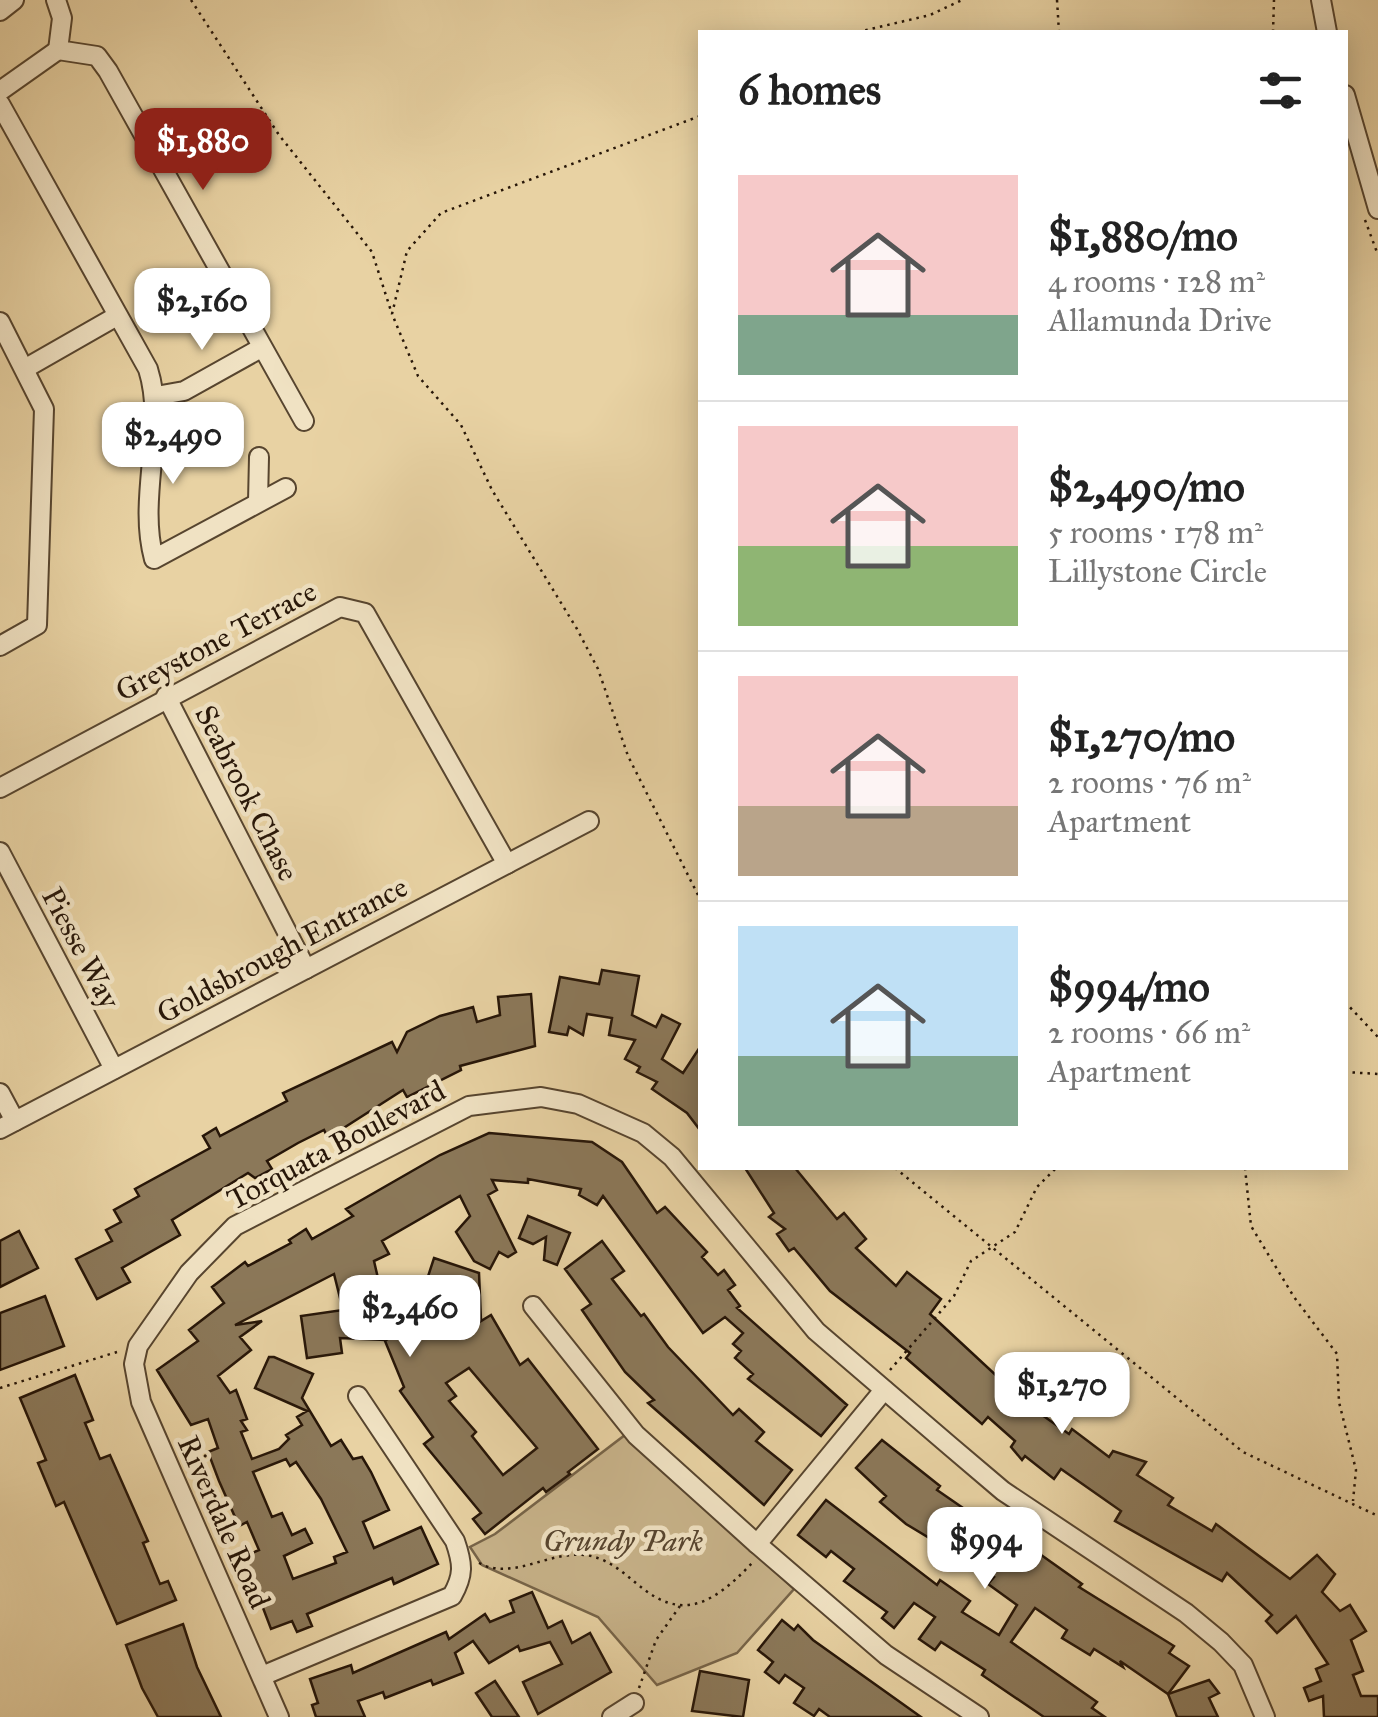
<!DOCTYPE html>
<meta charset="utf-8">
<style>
body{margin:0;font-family:"IM FELL Great Primer",serif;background:#f2f2f2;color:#222;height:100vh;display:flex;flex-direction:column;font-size:38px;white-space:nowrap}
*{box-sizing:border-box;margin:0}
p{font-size:32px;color:#767676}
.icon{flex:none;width:55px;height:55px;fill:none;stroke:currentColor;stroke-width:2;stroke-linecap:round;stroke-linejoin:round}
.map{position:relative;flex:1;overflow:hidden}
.drawer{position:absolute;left:698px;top:30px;width:650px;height:1140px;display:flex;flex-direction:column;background:#fff;border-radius:0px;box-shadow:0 5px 25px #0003}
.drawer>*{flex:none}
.price{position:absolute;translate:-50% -85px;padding:0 22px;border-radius:20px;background:#fff;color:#222;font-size:32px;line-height:65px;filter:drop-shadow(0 2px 5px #0008)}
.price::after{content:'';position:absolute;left:50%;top:60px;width:30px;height:22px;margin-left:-15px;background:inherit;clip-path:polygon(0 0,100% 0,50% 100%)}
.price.selected{background:#8f2418;color:#fff}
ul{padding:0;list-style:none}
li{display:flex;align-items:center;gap:30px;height:250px;padding:0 40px}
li+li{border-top:2px solid #e0e0e0}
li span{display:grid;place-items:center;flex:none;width:280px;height:200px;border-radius:0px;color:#555}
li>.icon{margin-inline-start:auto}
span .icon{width:120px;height:120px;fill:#fffc;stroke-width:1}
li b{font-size:42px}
h2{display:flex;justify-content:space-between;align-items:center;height:120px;padding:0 40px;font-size:42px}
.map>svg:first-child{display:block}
.green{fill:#c7b289;stroke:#776448;stroke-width:2.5}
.building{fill:#8b7859;stroke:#271608;stroke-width:2.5;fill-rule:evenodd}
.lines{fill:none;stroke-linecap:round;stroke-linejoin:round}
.minor-casing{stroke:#57452f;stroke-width:22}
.path{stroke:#271608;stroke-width:2.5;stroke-dasharray:2.5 5;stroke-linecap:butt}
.minor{stroke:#f0e2c3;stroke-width:18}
.labels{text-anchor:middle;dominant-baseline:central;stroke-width:9;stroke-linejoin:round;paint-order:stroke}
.street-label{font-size:30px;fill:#271608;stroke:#f0e2c3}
.park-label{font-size:30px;font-style:italic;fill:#57452f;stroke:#f0e2c3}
</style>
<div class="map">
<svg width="1378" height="1717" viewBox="0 0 1378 1717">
<rect width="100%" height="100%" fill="#e8d2a3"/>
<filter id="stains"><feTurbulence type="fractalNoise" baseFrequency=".002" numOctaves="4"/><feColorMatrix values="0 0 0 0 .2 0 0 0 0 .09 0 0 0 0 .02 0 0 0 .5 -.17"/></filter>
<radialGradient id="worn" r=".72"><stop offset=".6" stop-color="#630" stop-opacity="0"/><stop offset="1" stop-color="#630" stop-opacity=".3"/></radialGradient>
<!-- green -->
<path class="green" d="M625 1435 794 1589 737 1653 657 1685 598 1617 482 1565 470 1547 495 1534Z"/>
<!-- building -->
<g class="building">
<path d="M602 970 639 976 632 1015 656 1027 662 1015 680 1024 662 1059 683 1073 700 1047V1130L687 1113 652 1089 657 1082 637 1072 640 1067 625 1059 635 1040 609 1035 612 1018 587 1014 583 1035 569 1027 567 1035 549 1032 560 977 599 984Z"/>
<path d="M531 994 535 1046 460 1066 461 1070 407 1097 403 1090 328 1138 324 1130 298 1143 267 1161 272 1169 255 1178 248 1173 172 1220 180 1235 122 1268 130 1282 97 1299 76 1259 112 1241 106 1230 121 1222 114 1210 139 1196 135 1189 210 1148 203 1136 216 1128 220 1136 287 1101 283 1093 392 1042 397 1052 407 1032 440 1016 473 1007 477 1022 500 1015 498 997Z"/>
<path d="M489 1133 592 1142 622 1162 657 1213 665 1207 707 1252 702 1257 718 1275 724 1270 735 1285 728 1290 740 1306 737 1308 847 1405 821 1436 748 1379 753 1374 735 1358 741 1351 733 1344 743 1333 725 1317 703 1333 603 1196 597 1205 579 1195 581 1189 528 1179V1183L492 1180 497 1190 488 1195 516 1252 508 1257 499 1252 490 1269 474 1261 456 1232 470 1216 460 1196 382 1241 389 1254 374 1261 386 1313 385 1340 340 1338 342 1353 307 1358 301 1316 343 1310 334 1274 235 1325 262 1321 240 1337 251 1350 218 1376 230 1393 236 1390 247 1419 241 1421 247 1430 241 1432 252 1459 279 1449 289 1439 286 1435 302 1425 297 1417 307 1411 255 1388 269 1357H274L313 1374 302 1398 331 1446 341 1440 353 1459 362 1457 371 1472 389 1510 363 1522 374 1548 421 1527 438 1564 394 1584 392 1578 307 1614 312 1626 297 1632 292 1621 271 1629 249 1571 242 1574 236 1560 259 1550 247 1522 239 1526 219 1481 208 1452 218 1448 208 1419 191 1425 157 1370 198 1341 189 1330 224 1303 212 1287 245 1262 248 1266 291 1243 289 1240 306 1229 312 1239 353 1216 346 1209 440 1155ZM286 1459 290 1466 296 1462 321 1499 347 1552 334 1557 336 1563 293 1579 284 1556 312 1543 305 1529 292 1535 282 1513 272 1517 253 1472Z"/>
<path d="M745 1168H795L837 1219 844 1213 866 1239 856 1248 896 1286 907 1272 941 1299 930 1314 1028 1405 1069 1434 1072 1429 1109 1457 1113 1451 1146 1462 1137 1475 1173 1498 1168 1505 1212 1531 1216 1524 1290 1579 1317 1555 1335 1574 1322 1592 1340 1611 1350 1605 1366 1631 1351 1640 1363 1671 1353 1675 1361 1696H1378V1717H1324L1323 1696 1309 1701 1304 1688 1321 1681 1316 1669 1328 1664 1296 1616 1277 1633 1266 1621 1272 1615 1227 1573 1222 1581 1115 1521 1121 1511 1061 1469 1054 1479 1025 1456 1022 1460 1011 1447 1015 1441 988 1417 982 1424 906 1358 910 1353 830 1291 794 1248 789 1251 777 1234 785 1229 769 1217 774 1213Z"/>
<path d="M528 1216 570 1233 557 1265 544 1260 546 1237 533 1244 519 1238Z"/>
<path d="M19 1231 38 1268 0 1287V1241Z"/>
<path d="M602 1241 624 1271 612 1279 641 1316 644 1314 668 1347 733 1415 739 1409 764 1432 756 1441 792 1470 764 1505 648 1403 654 1400 625 1372 582 1310 591 1304 565 1269Z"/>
<path d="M434 1258 479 1273 481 1321 491 1315 520 1365 528 1359 598 1449 568 1472 570 1474 546 1492 543 1488 485 1534 473 1519 481 1513 424 1444 433 1437 400 1391 404 1387 385 1341 414 1319 429 1338 469 1311 422 1295ZM469 1368 537 1448 503 1475 472 1436 476 1432 449 1401 456 1396 446 1383Z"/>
<path d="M45 1296 64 1346 0 1370V1313Z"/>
<path d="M75 1375 93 1420 85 1423 100 1459 110 1455 148 1541 143 1543 160 1584 168 1581 176 1600 117 1624 64 1502 56 1506 38 1463 46 1460 20 1398Z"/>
<path d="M882 1440 940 1486 937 1490 979 1519 982 1515 998 1522 993 1533 1015 1548 1020 1540 1082 1584 1079 1587 1174 1646 1169 1653 1189 1666 1168 1694 1120 1661 1123 1667 1094 1649 1090 1655 1062 1638 1067 1630 1035 1608 1011 1642 1097 1702 1092 1708 1105 1717H1044L982 1675 985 1670 941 1642 935 1650 919 1639 935 1617 914 1603 894 1628 882 1618 887 1612 844 1581 854 1569 831 1551 826 1557 798 1535 826 1500 937 1585 940 1580 970 1601 962 1612 999 1635 1017 1605 988 1584 994 1577 906 1524 880 1502 886 1496 856 1468Z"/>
<path d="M532 1592 548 1628 562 1621 572 1643 590 1633 611 1672 538 1714 523 1682 562 1664 550 1642 520 1651 518 1646 489 1663 473 1641 455 1653 463 1673 433 1685 431 1680 385 1698 383 1692 358 1701 365 1717H316L312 1705 318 1703 310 1679 351 1665 353 1673 446 1632 449 1639 485 1614 490 1622 514 1612 510 1601Z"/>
<path d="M782 1620 794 1630 798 1625 813 1640 921 1717H830L819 1709 814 1716 794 1703 804 1688 785 1675 779 1683 765 1672 773 1662 758 1650Z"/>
<path d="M183 1624 197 1667 221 1717H158L142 1688 126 1645Z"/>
<path d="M700 1671 749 1680 743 1717 692 1711Z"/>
<path d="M1209 1680 1219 1693 1209 1698 1218 1717H1177L1168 1694Z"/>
<path d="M495 1681 519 1717H492L476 1693Z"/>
</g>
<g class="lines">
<defs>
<g id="minor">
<path d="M56 0 62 18 58 50 97 56 108 71 304 421"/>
<path d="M1321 0 1327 32"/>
<path d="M0 11 14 0"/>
<path d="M0 91 58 50"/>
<path d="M1345 95 1378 209"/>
<path d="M0 104 148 369C167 429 137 497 154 559L286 488"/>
<path d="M0 322 44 409 37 625 0 646"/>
<path d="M26 368 117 316"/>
<path d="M156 396 184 391 261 348"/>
<path d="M258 502 259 457"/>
<path d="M166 696 306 969"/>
<path d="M0 788 340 607 365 613 507 864"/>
<path d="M0 852 114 1069"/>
<path d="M0 1093 15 1121"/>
<path d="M0 1129 589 821"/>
<path d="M533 1306 636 1435 757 1544"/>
<path d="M884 1390 757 1544 886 1655 979 1717"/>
<path d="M262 1676 452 1596C464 1575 463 1564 455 1541L358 1396"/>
<path d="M279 1717 141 1402 134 1364 138 1346 189 1273 235 1226 469 1106 541 1097 578 1104 643 1133 672 1157 816 1331 950 1446 1003 1491 1186 1613 1221 1642 1243 1665 1265 1717"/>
<path d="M612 1717 634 1703"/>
</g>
</defs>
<!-- minor casing -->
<use href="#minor" class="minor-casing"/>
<!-- path -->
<g class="path">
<path d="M191 0 279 135 372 252 391 311"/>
<path d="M1057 0 1059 32"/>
<path d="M858 32 930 15 962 0"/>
<path d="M1273 32 1274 0"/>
<path d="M700 116 441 213 407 251 392 314 418 376 461 425 492 490 577 629 598 669 628 756 700 899"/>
<path d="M1365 220 1378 255"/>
<path d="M1345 811V842"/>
<path d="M1345 1002 1378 1037"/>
<path d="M1345 1072 1378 1074"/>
<path d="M895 1168 1243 1452 1378 1516"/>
<path d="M1245 1168 1251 1226 1294 1297 1337 1354 1339 1402 1356 1470 1353 1501"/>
<path d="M890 1370 954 1296 971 1261 1015 1232 1037 1187 1056 1168"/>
<path d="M0 1388 117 1352"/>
<path d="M479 1563C512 1581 548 1551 585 1555 625 1560 642 1602 680 1605 708 1608 735 1581 752 1563"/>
<path d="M639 1688 656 1640 680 1606"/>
</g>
<!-- minor -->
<use href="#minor" class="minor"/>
</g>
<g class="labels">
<!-- street labels -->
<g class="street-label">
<text transform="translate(216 641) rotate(-28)">Greystone Terrace</text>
<text transform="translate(247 793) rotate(63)">Seabrook Chase</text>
<text transform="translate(81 948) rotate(62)">Piesse Way</text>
<text transform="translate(282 950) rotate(-28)">Goldsbrough Entrance</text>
<text transform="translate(336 1145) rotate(-28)">Torquata Boulevard</text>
<text transform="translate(224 1522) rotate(66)">Riverdale Road</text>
</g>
<!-- park labels -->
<g class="park-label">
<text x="623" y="1541">Grundy Park</text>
</g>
</g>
<rect width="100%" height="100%" filter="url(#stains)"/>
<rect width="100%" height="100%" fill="url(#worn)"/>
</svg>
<b class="price selected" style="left:203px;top:193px">$1,880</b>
<b class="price" style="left:202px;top:353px">$2,160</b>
<b class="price" style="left:173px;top:487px">$2,490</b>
<b class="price" style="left:410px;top:1360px">$2,460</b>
<b class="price" style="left:1062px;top:1437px">$1,270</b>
<b class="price" style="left:985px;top:1592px">$994</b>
<section class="drawer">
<h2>6 homes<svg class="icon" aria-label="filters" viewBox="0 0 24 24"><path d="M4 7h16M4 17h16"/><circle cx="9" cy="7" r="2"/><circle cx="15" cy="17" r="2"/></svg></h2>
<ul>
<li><span style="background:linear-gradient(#f6c9c9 70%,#7fa58c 0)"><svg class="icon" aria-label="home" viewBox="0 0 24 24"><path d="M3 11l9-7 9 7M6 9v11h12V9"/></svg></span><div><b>$1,880/mo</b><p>4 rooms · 128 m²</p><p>Allamunda Drive</p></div></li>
<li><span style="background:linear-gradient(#f6c9c9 60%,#8fb573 0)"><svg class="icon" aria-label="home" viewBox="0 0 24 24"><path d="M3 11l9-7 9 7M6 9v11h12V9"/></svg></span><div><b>$2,490/mo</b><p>5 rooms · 178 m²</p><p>Lillystone Circle</p></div></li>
<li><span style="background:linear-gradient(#f6c9c9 65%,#b9a48a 0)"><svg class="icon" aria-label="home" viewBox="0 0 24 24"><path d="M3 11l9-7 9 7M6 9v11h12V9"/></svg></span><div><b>$1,270/mo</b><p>2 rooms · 76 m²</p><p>Apartment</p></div></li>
<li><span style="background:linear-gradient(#bfe0f5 65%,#7fa58c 0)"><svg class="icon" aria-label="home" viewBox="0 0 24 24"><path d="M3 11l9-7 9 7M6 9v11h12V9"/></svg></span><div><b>$994/mo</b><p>2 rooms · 66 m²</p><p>Apartment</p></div></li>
</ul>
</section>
</div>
